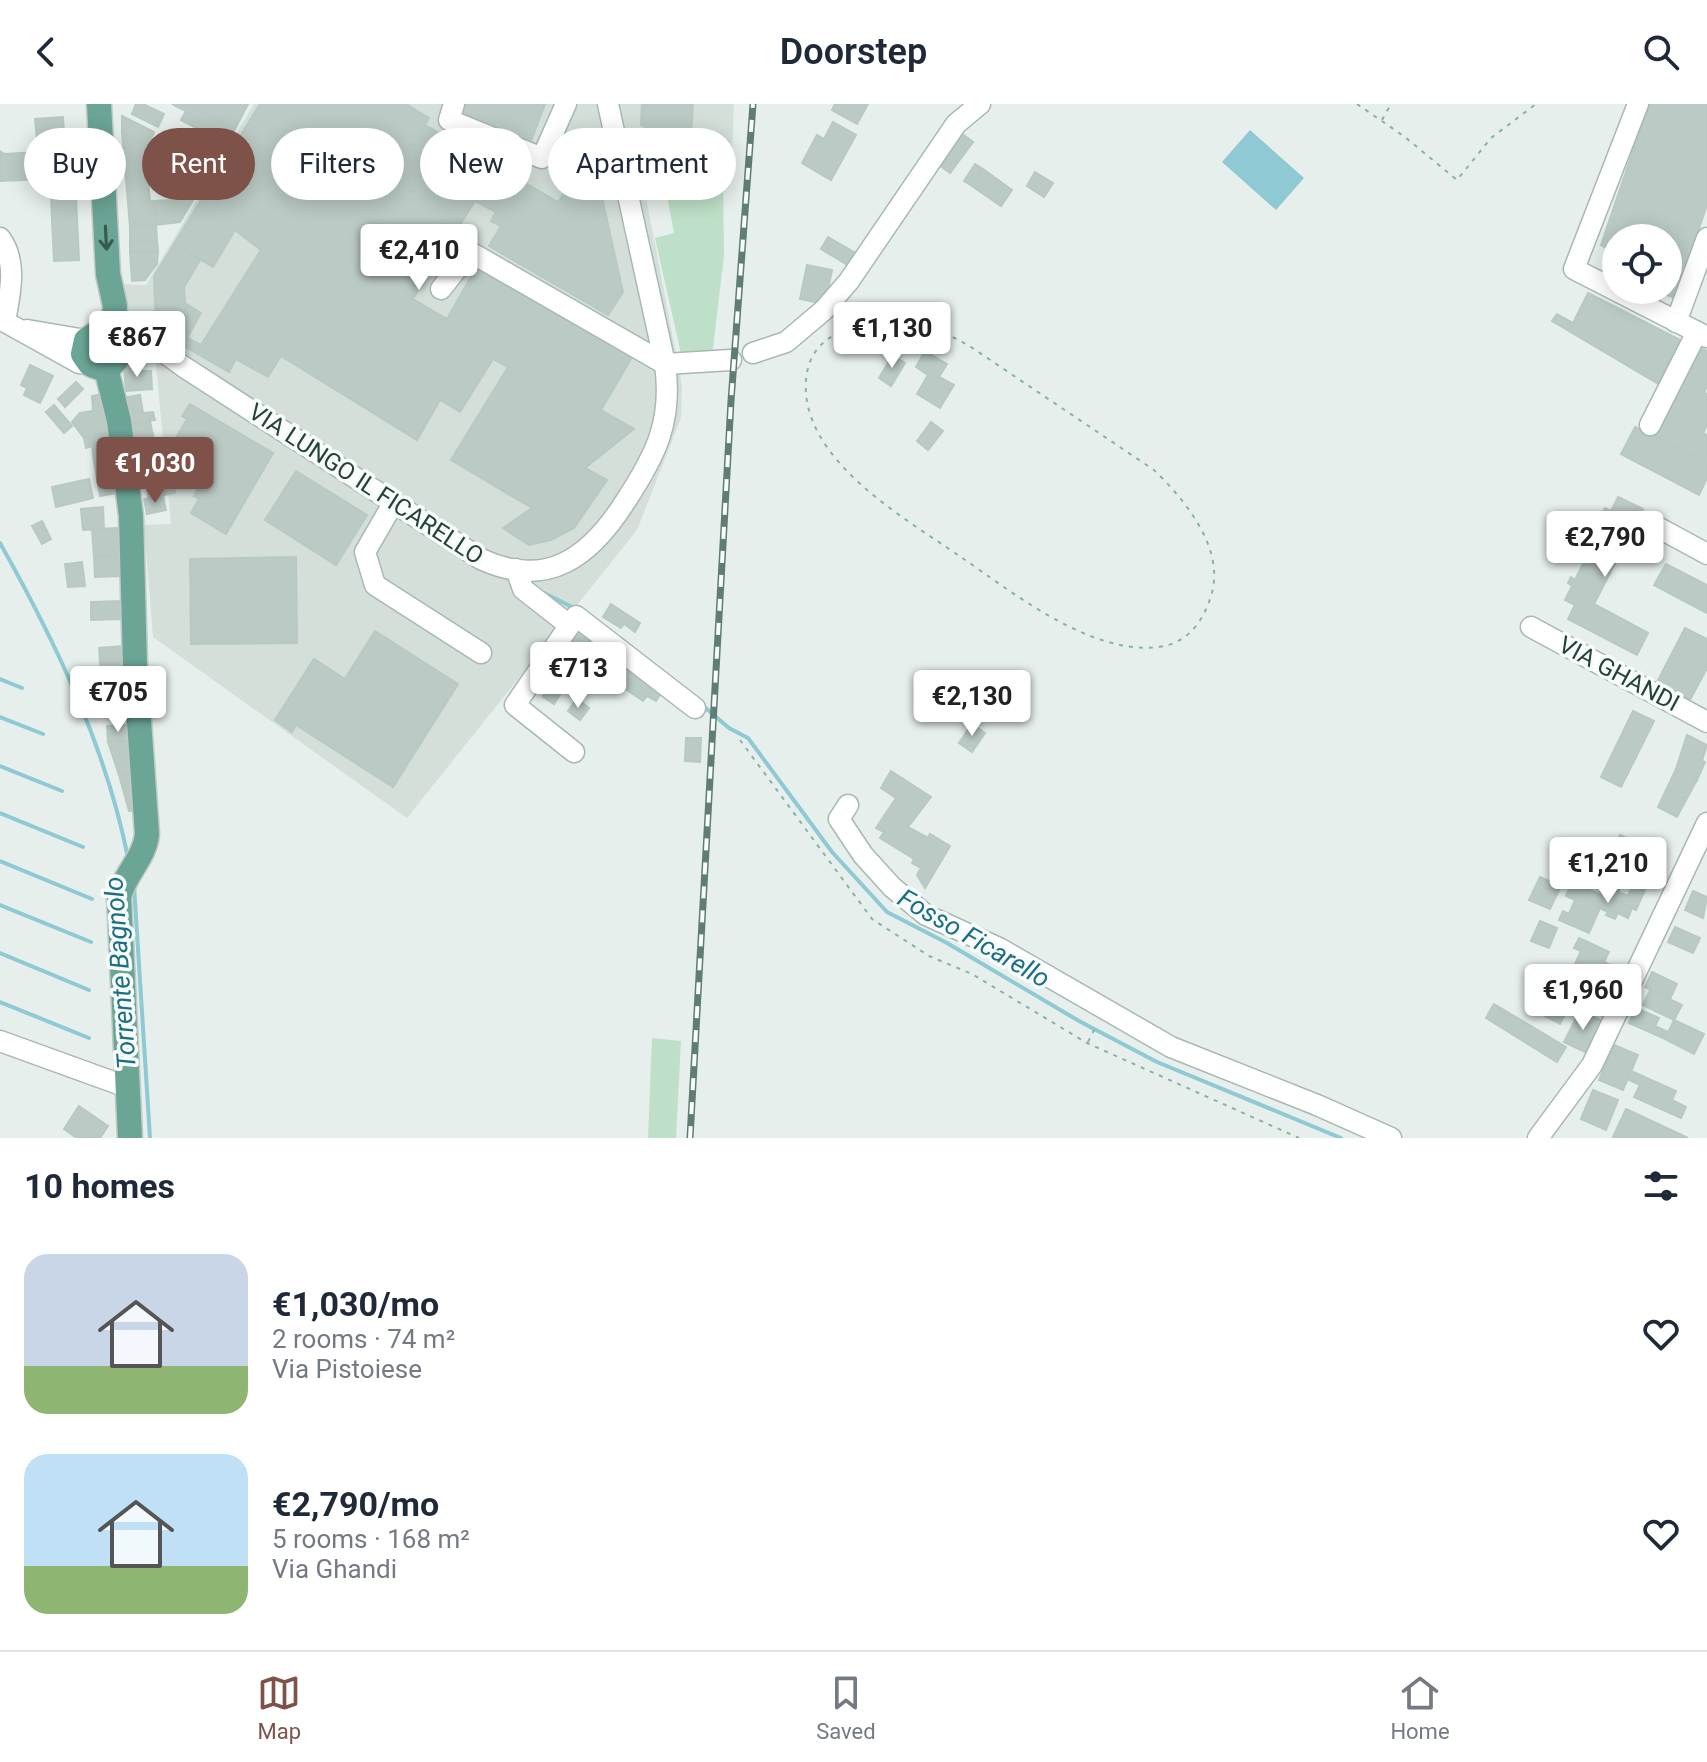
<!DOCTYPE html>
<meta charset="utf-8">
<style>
body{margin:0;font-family:Roboto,sans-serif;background:#f6f6f7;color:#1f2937;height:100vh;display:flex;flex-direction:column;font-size:30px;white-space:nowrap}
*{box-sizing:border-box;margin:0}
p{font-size:26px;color:#747a83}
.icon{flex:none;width:44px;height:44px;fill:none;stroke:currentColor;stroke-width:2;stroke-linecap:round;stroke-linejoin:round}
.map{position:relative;height:1034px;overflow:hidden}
.sheet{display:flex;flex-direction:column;background:#fff;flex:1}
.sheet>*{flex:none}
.hud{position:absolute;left:24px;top:24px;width:800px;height:72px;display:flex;gap:16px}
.controls{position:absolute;left:1602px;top:120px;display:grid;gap:16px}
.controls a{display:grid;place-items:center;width:80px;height:80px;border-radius:50%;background:#fff;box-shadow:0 4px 20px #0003;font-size:40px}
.price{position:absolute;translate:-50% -68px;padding:0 18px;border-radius:8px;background:#fff;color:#222;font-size:26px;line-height:52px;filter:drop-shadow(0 2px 4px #0008)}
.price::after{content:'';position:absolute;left:50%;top:48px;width:24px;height:18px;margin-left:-12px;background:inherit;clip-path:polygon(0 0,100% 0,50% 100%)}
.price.current{background:#7f5249;color:#fff}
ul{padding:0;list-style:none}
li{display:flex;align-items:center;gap:24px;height:200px;padding:0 24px}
li span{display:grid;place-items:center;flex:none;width:224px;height:160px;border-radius:24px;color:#555}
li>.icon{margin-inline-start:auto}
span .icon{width:96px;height:96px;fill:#fffc;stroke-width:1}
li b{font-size:34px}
h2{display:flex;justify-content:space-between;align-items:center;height:96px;padding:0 24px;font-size:34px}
.pill{padding:0 28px;border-radius:36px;background:#fff;box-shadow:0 4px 20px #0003;font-size:28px;line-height:72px}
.pill.current{background:#7f5249;color:#fff}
header{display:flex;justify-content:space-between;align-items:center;height:104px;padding:0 24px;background:#fff;font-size:36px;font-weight:600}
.dock{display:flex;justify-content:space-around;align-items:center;height:112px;border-top:2px solid #e0e1e3;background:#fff;font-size:22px;color:#747a83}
.dock a{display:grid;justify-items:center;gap:4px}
.dock .current{color:#7f5249}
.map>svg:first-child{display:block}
.built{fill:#d4dfda}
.green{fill:#bfe0c8}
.water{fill:#8ec9d4}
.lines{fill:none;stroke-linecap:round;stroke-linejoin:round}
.stream{stroke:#8ec9d4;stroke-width:4}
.building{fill:#bbcac4;stroke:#b8c9c2;stroke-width:2}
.minor-casing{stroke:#a8b8b2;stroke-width:23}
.major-casing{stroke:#c2cac8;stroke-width:27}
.path{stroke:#86b3a5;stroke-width:2;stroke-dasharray:4 6;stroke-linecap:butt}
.minor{stroke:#fff;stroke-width:20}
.major{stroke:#6aa596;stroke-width:24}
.rail-casing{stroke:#5f7d75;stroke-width:7}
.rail{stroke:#f7fbf9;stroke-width:4;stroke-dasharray:12;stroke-linecap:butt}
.oneway{stroke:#365b51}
.labels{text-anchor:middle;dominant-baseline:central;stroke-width:7;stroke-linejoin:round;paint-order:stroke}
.street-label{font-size:24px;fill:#24423a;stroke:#f7fbf9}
.water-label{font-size:26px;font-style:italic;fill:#1c6f80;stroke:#f7fbf9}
</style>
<header><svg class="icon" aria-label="back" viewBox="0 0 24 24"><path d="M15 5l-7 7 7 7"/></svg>Doorstep<svg class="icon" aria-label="search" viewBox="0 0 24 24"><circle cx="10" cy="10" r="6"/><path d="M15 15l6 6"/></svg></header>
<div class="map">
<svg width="1707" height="1034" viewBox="0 0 1707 1034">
<rect width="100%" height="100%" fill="#e6efeb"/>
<!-- built -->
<path class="built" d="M254 0H734L731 72 638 52 682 281 681 314 637 426 407 714 153 533 144 421 171 420 153 229 124 217 119 180 146 181Z"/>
<!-- green -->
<g class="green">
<path d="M659 47 723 76 724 152 712 252 682 254 655 134 674 129Z"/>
<path d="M652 934 681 937 676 1034H648Z"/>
</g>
<!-- water -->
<path class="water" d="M1250 26 1304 74 1276 106 1222 58Z"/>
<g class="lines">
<!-- stream -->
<g class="stream">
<path d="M0 439C55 537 106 643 128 754"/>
<path d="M544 489 574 504"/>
<path d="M0 575 22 584"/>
<path d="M702 601 729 624 748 634 832 748 887 808 947 839 1079 917 1157 958 1341 1034"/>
<path d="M0 613 43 630"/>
<path d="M0 662 62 687"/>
<path d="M0 709 83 743"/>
<path d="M0 757 92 795"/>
<path d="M134 782 150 1034"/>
<path d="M0 801 91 838"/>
<path d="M0 849 89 886"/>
<path d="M0 898 89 934"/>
</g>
</g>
<!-- building -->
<g class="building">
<path d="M136 0H143L164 10 158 23 132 10Z"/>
<path d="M172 0H187L235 25 227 40 181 16 186 7Z"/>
<path d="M187 0H248L235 25Z"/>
<path d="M260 0H406L429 14 425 21 558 98 575 73 601 89 623 188 608 211 489 142 501 122 491 117 496 108 475 97 413 195 447 215 479 159 632 253 601 306 634 325 585 364 607 376 574 424 551 436 529 441 503 424 532 404 451 356 508 263 493 255 460 308 440 296 417 336 281 252 268 273 236 255 229 268 196 249 261 146 235 126 213 163 174 140Z"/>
<path d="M460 0H545L529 42 455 15Z"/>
<path d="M642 0H693L690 46 641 21Z"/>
<path d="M835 0H868L857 20 832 6Z"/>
<path d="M1649 0H1707V101L1675 194 1653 186H1668V134H1616V150L1601 141Z"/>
<path d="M122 12 154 28 148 42 122 29Z"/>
<path d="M63 13 66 61 43 62 44 75 0 77V47L4 50 38 48 35 15Z"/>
<path d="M833 18 856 31 831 76 802 59 817 31 824 35Z"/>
<path d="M957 26 973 38 950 69 934 57Z"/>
<path d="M122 29 145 40 150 97 128 99Z"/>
<path d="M171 33 215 58 206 74 162 49Z"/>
<path d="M975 60 983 65 972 82 964 77Z"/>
<path d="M983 65 1012 86 1001 102 972 82Z"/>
<path d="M192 66 206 74 180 118 156 121 154 97 173 96 172 85 183 83Z"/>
<path d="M1035 68 1053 79 1044 93 1027 82Z"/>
<path d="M76 93 79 156 54 157 51 94Z"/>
<path d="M154 97 156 121 130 123 128 99Z"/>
<path d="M156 121 157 136 130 138V123Z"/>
<path d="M828 133 859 151 851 163 821 145Z"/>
<path d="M157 136 158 147 130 148V138Z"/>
<path d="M174 140 200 156 184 183 185 199 201 209 187 234 201 241 196 249 156 226 154 172Z"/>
<path d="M158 147 157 160 145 176 132 177 130 148Z"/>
<path d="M807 161 832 166 825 200 800 195Z"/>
<path d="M1588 189 1684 238 1662 282 1552 217 1557 210 1573 219Z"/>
<path d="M1695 241 1707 247V282L1704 289 1707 290V321L1703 329 1707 331V359L1651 331Z"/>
<path d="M925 247 947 260 939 273 954 281 940 304 917 290 928 271 916 263Z"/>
<path d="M893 251 905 259 891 282 879 274Z"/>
<path d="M30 261 53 272 40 299 24 291 27 284 21 281Z"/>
<path d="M141 261 142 267H151L152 285 126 287 124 262Z"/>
<path d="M76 278 83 285 65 303 58 295Z"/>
<path d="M103 290 110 328 84 334 72 318 80 309 93 307 92 292Z"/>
<path d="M140 291 143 309 153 308 155 316 126 321 122 294Z"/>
<path d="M190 300 273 349 226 430 191 409 199 395 194 392 198 384 187 378 192 370 189 368 193 360 189 358 193 351 173 339 187 315 182 312Z"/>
<path d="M54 301 72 322 64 329 46 308Z"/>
<path d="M150 317 156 346 167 351 160 368 136 358 129 320Z"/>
<path d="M931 318 943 327 928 346 917 337Z"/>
<path d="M1635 323 1707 359V374L1699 391 1621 350Z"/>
<path d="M110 328 114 349 93 352 92 342 86 344 84 334Z"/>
<path d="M114 349 121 388 100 392 93 352Z"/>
<path d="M143 366 174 375 175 389 149 394Z"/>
<path d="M296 367 367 411 336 461 265 416Z"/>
<path d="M89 375 93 394 56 403 52 383Z"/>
<path d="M163 392 166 406 147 410 144 395Z"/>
<path d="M1618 393 1643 405 1594 500 1648 529 1637 551 1568 515 1575 501 1565 496 1572 482 1568 479 1571 473 1575 476 1588 450 1583 448 1589 436 1593 438 1605 416 1600 414 1605 404 1611 407Z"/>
<path d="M103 403 104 425 83 426 81 405Z"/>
<path d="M42 417 51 435 42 440 32 422Z"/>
<path d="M118 424 119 452 94 453 92 425Z"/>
<path d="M119 452 120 472 95 473 94 453Z"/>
<path d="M296 453 297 539 191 540 190 455Z"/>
<path d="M82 458 85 482 68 483 65 460Z"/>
<path d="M1666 460 1707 481V509L1654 481Z"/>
<path d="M121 497 122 515 91 516V498Z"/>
<path d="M611 500 640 519 635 528 624 520 621 524 603 513Z"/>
<path d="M1685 524 1707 535V564L1690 596 1657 578Z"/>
<path d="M580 526 619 552 612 563 593 551 584 569 561 557Z"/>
<path d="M375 527 458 580 393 683 296 621 292 628 275 616 314 555 345 575Z"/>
<path d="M123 542 125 581 102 582 99 544Z"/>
<path d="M619 552 665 583 656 597 647 592 643 597 606 572Z"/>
<path d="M561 557 584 569 578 579 556 567Z"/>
<path d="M546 569 566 581 554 600 543 593 546 587 538 582Z"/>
<path d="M125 581 126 598 103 600 102 582Z"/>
<path d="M577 595 589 604 580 616 568 607Z"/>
<path d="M1633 607 1654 617 1621 683 1601 673Z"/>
<path d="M972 620 985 629 972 648 959 639Z"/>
<path d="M129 621 130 637 108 638 107 622Z"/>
<path d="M1687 631 1707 641 1702 657 1705 658 1697 676 1676 665Z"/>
<path d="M686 634H701L700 658 685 657Z"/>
<path d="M130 637 134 671H119L108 638Z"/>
<path d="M1676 665 1697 676 1686 696 1666 686Z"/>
<path d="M891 667 931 693 908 723 928 734 930 730 950 742 925 784 917 771 921 764 912 759 914 755 880 734 884 728 876 724 896 694 881 684Z"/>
<path d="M119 671H134L137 706 129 707Z"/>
<path d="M1666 686 1686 696 1677 713 1658 703Z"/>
<path d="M1620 731 1639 740 1629 762 1610 754Z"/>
<path d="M1614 756 1629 762 1618 788 1628 792 1633 780 1645 786 1636 806 1600 790Z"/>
<path d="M1540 773 1561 782 1550 805 1529 796Z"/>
<path d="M1572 778 1590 786 1585 797 1600 804 1589 829 1559 816 1563 807 1569 810 1575 796 1566 792Z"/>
<path d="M1590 786 1632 804 1628 814 1618 809 1615 815 1606 811 1608 808 1585 797Z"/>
<path d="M1693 787 1707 793 1703 814 1685 806Z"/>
<path d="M1540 817 1557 824 1549 844 1531 837Z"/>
<path d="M1675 823 1700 834 1693 849 1668 838Z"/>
<path d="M1579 834 1609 848 1604 858 1623 867 1611 894 1591 884 1597 871 1575 860 1581 847 1574 844Z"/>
<path d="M1652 868 1677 880 1670 895 1645 883Z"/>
<path d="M1570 873 1591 884 1578 912 1556 902Z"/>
<path d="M1650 886 1682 901 1674 916 1643 901Z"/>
<path d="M1533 889 1567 907 1560 920 1526 902Z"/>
<path d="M1494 900 1566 943 1557 958 1486 914Z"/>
<path d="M1636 904 1659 914 1655 922 1668 928 1665 935 1629 919Z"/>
<path d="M1580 906 1602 917 1587 949 1564 938Z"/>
<path d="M1674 916 1704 930 1694 950 1665 935Z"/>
<path d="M1614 941 1638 951 1623 986 1599 976Z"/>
<path d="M1631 967 1676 987 1672 996 1686 1003 1681 1014 1634 993 1640 981 1627 975Z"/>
<path d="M1593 986 1618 996 1606 1026 1581 1015Z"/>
<path d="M79 1002 108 1022 100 1034H77L64 1025Z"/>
<path d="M1626 1005 1688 1034 1613 1033Z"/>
</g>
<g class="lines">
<defs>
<g id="minor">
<path d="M454 0 449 16 542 54 566 0"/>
<path d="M1638 0 1574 165 1707 233"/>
<path d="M0 134C18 158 10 190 5 217"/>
<path d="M441 185 470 148 665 260 731 256"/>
<path d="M0 215 79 259 90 260"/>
<path d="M1676 218 1707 134"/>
<path d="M27 226 86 236"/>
<path d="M113 231 124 226 136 228 184 263 481 455C547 486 590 453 625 398 656 351 673 317 665 260L608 0"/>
<path d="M753 249 786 238 824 206 849 177 956 20 980 0"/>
<path d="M1650 321 1697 228"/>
<path d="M394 398 365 448 375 481 481 549"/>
<path d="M1650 419 1707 450"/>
<path d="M516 465 523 485 569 521"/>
<path d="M1531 523 1707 618"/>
<path d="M574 648 515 601 576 512 695 604"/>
<path d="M848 701 839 715 863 751 892 783 926 811 999 844 1171 943 1317 1001 1391 1034"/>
<path d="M0 937 127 983"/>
<path d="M1538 1034 1592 961 1707 719"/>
</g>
<g id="major">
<path d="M99 0 108 170 115 202 113 231 120 248C116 262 104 268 90 260L83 250 86 236 100 227 113 231"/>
<path d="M106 264 119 317 131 412 135 560 147 730C145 754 124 770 119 793L130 1034"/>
</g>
</defs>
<!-- minor casing -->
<use href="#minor" class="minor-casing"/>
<!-- major casing -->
<use href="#major" class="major-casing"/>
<!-- path -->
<g class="path">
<path d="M1357 0 1405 33 1457 76 1491 34 1536 0"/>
<path d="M1382 16 1391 0"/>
<path d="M896 215 937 225 968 241 1154 366C1185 396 1226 445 1211 492 1203 518 1187 540 1158 543 1089 551 1011 487 958 451 901 412 800 354 806 276 810 227 856 221 896 215Z"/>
<path d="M740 636 872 815 929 852 972 870 1087 939 1299 1034"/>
<path d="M1088 938 1096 922"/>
</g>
<!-- minor -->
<use href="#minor" class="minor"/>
<!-- major -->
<use href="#major" class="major"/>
<defs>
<path id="rail" d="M690 1034 731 297 753 0"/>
</defs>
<!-- rail casing -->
<use href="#rail" class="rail-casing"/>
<!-- rail -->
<use href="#rail" class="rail"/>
</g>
<!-- one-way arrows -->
<defs><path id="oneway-shaft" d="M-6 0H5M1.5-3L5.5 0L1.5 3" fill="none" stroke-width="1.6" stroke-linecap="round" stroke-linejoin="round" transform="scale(2)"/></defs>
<use class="oneway" href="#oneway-shaft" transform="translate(106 134) rotate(87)"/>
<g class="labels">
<!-- street labels -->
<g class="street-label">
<text transform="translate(366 380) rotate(33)">VIA LUNGO IL FICARELLO</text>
<text transform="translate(1619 570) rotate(28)">VIA GHANDI</text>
</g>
<!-- water labels -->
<g class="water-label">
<text transform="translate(974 834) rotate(30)">Fosso Ficarello</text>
<text transform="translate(120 869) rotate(-94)">Torrente Bagnolo</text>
</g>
</g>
</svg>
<div class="controls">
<a><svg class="icon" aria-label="locate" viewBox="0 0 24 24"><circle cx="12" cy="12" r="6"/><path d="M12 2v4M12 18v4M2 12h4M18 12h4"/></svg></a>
</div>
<b class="price" style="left:419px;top:188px">€2,410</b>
<b class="price" style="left:892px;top:266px">€1,130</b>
<b class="price" style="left:137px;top:275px">€867</b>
<b class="price current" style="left:155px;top:401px">€1,030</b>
<b class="price" style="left:1605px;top:475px">€2,790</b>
<b class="price" style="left:578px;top:606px">€713</b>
<b class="price" style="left:118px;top:630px">€705</b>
<b class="price" style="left:972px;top:634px">€2,130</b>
<b class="price" style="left:1608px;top:801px">€1,210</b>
<b class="price" style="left:1583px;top:928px">€1,960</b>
<div class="hud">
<a class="pill">Buy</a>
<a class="pill current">Rent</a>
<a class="pill">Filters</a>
<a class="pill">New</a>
<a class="pill">Apartment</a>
</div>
</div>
<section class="sheet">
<h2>10 homes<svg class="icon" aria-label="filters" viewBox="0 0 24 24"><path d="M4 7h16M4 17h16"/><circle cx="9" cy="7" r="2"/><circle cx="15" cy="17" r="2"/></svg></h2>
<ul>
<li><span style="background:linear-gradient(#c9d6e8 70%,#8fb573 0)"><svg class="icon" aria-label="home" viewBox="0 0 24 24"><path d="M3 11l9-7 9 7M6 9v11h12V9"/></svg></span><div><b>€1,030/mo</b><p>2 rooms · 74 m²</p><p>Via Pistoiese</p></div><svg class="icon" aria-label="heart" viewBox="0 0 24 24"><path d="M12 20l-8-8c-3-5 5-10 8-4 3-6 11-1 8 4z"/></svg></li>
<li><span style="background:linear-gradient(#bfe0f5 70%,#8fb573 0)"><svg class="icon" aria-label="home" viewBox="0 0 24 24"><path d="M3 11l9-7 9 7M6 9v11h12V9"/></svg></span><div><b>€2,790/mo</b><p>5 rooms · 168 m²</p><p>Via Ghandi</p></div><svg class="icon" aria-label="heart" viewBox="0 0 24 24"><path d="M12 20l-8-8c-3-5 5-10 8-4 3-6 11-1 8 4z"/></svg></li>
</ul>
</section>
<nav class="dock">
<a class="current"><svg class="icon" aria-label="map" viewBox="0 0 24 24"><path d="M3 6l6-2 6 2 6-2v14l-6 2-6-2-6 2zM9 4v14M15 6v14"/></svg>Map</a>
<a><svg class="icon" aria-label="saved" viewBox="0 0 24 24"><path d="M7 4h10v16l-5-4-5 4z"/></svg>Saved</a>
<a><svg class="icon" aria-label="home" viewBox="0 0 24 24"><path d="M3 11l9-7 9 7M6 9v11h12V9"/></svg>Home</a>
</nav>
